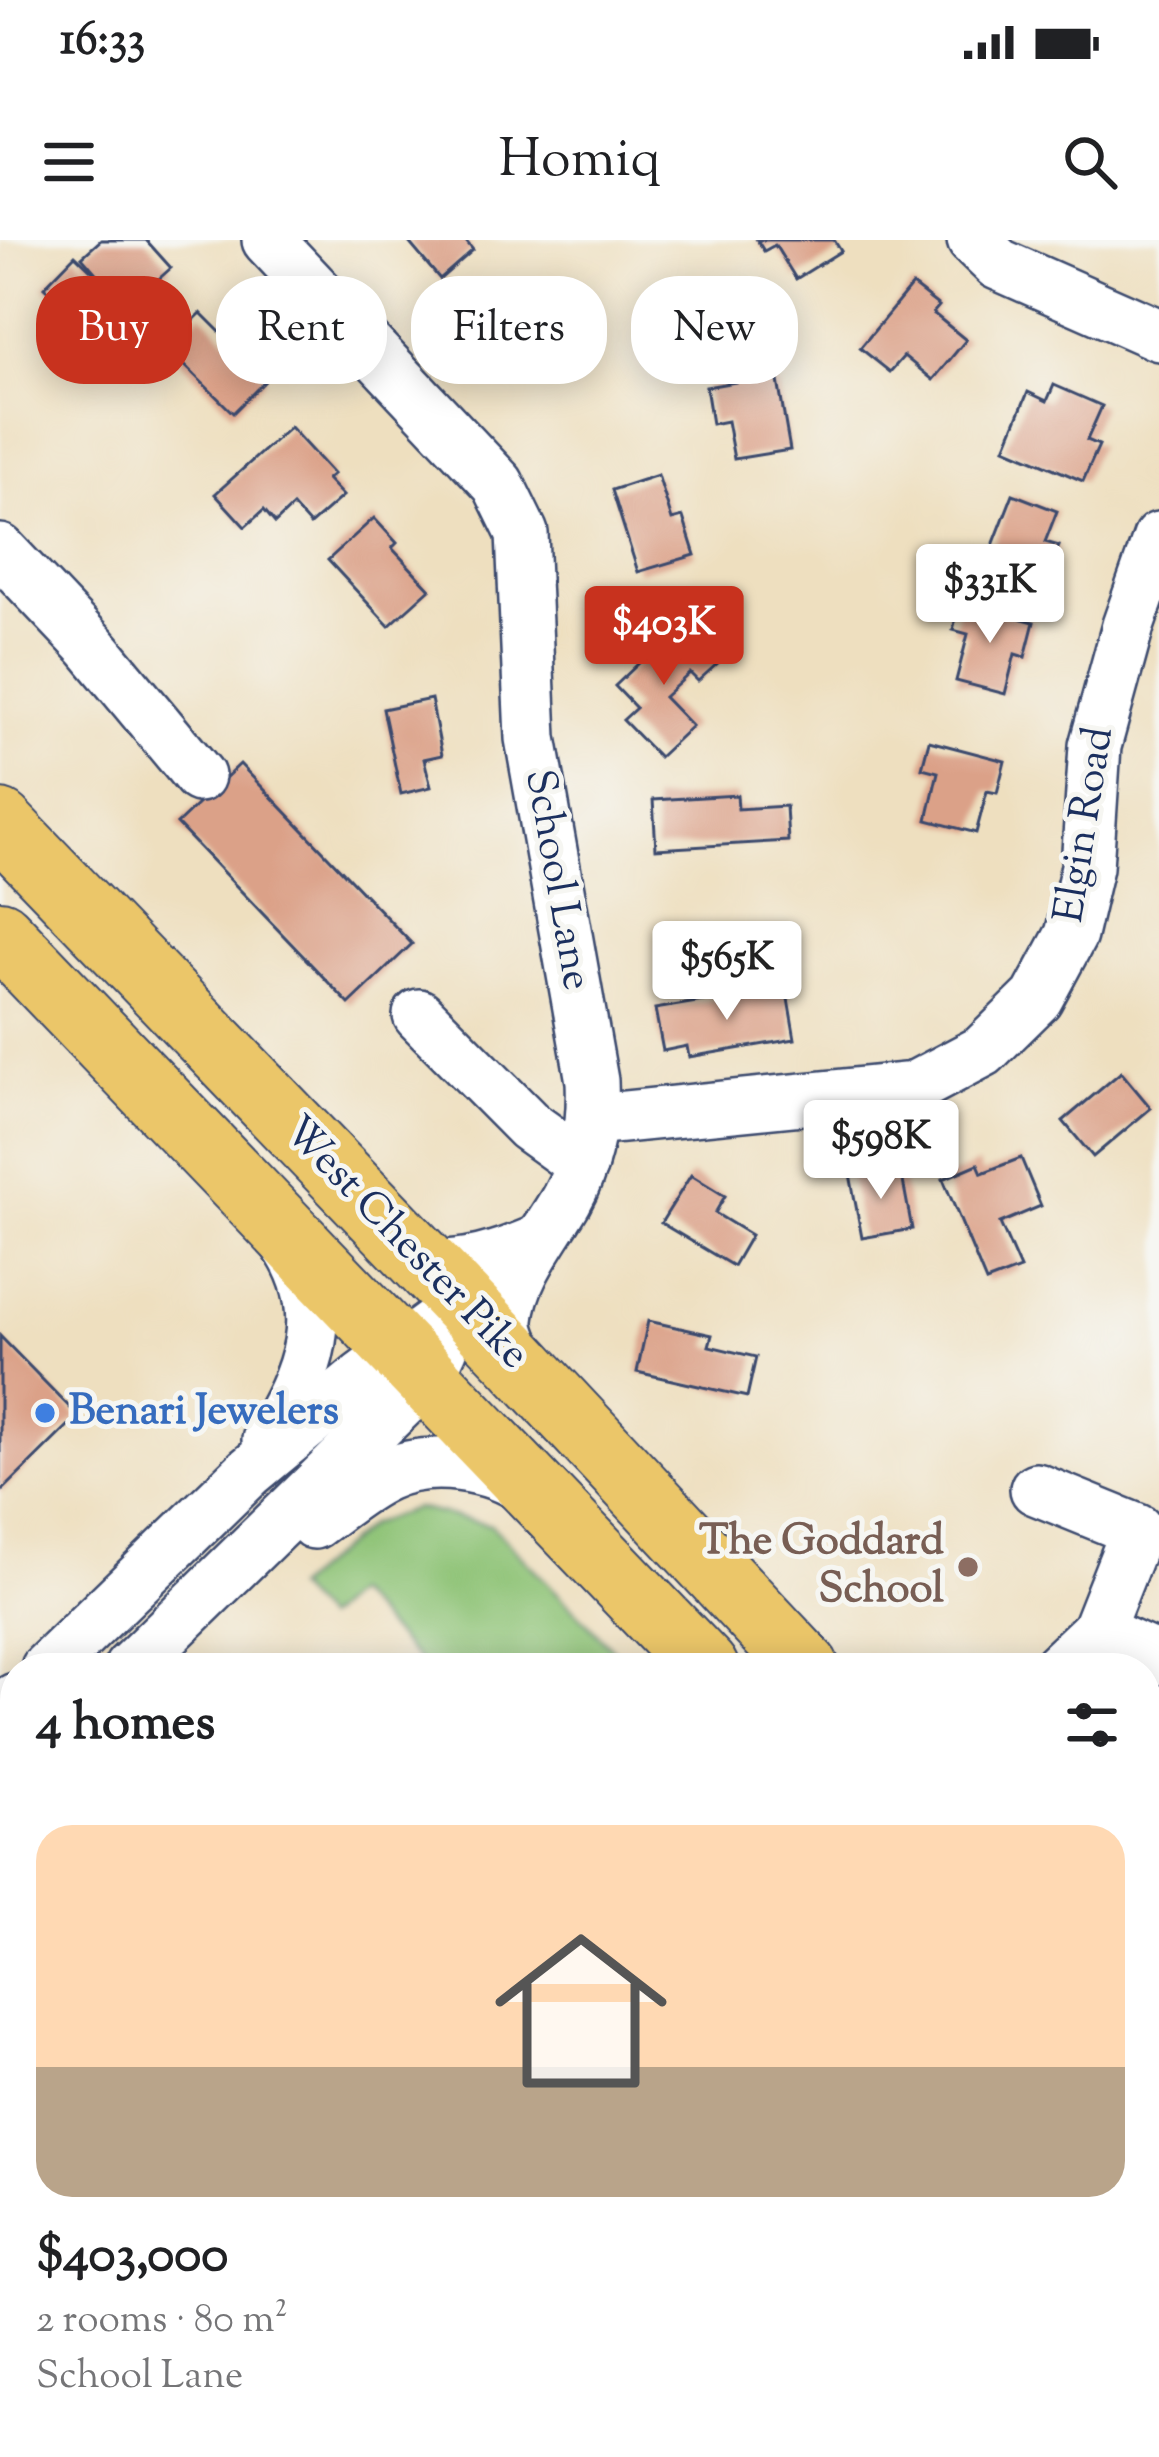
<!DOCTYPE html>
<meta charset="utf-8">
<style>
body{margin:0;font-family:"Sorts Mill Goudy",serif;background:#f6f6f6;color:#202124;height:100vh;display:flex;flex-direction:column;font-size:45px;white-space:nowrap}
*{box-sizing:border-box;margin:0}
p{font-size:39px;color:#757577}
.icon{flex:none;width:66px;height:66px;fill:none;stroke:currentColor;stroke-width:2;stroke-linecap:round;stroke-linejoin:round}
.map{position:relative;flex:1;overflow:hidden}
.side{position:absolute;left:0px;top:1413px;width:1161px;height:804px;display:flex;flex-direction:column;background:#fff;border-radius:48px 48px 0 0;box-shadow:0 6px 30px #0003}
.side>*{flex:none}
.guide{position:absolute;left:36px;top:36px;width:1089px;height:108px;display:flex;gap:24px}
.price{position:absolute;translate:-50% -102px;padding:0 27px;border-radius:12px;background:#fff;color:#222;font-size:39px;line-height:78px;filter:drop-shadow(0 3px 6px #0008)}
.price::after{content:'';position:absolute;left:50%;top:72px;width:36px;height:27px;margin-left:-18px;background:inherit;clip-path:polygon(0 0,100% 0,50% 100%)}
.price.selected{background:#c8321e;color:#fff}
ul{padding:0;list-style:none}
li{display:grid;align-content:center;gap:24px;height:636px;padding:0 36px}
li+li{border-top:3px solid #e0e0e0}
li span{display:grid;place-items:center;height:372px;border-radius:36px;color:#555}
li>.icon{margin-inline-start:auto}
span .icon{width:216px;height:216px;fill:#fffc;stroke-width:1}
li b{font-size:51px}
h2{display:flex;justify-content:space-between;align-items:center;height:144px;padding:0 36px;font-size:51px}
.pill{padding:0 42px;border-radius:48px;background:#fff;box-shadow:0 6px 30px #0003;font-size:42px;line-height:108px}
.pill.selected{background:#c8321e;color:#fff}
.status{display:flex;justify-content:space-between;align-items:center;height:84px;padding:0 60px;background:#fff;direction:ltr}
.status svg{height:33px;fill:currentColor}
header{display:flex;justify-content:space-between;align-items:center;height:156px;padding:0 36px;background:#fff;font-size:54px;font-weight:600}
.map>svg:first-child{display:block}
.green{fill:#8ec376;stroke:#54796a;stroke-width:3}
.water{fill:#4bafcb;stroke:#336f94;stroke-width:3}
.building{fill:#dba188}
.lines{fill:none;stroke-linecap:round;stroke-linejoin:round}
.minor-casing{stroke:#3b496d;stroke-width:56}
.highway-casing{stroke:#3b496d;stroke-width:70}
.path{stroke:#3b496d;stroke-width:6;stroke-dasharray:3 9;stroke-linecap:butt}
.minor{stroke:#fff;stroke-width:51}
.highway{stroke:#ebc669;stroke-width:66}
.shop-dot{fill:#3f7fe0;stroke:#f6f6f2;stroke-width:4.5}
.education-dot{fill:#8d6e63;stroke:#f6f6f2;stroke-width:4.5}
.labels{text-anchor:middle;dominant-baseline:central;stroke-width:10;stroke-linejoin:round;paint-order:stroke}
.street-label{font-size:42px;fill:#1b2f5e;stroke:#f6f6f2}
.shop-label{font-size:42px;font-weight:bold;fill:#366cbe;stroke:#f6f6f2;text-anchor:start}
.education-label{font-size:42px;font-weight:bold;fill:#785e54;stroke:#f6f6f2;text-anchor:end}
</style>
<div class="status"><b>16:33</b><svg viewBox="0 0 49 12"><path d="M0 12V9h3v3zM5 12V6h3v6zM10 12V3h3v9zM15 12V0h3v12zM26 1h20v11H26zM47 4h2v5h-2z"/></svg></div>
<header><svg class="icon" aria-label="menu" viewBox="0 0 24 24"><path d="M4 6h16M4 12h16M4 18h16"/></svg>Homiq<svg class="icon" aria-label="search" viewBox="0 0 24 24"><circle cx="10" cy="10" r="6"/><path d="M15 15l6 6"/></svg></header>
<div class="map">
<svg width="1159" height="2217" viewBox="0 0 1159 2217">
<rect width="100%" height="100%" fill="#f6f6f2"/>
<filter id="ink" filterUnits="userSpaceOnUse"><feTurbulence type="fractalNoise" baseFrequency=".00833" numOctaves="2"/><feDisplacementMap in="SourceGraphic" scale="24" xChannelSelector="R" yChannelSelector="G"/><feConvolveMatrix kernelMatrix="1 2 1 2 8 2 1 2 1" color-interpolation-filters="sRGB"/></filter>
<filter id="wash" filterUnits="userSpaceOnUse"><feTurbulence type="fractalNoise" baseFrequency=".004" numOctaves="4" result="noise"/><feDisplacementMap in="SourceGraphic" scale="48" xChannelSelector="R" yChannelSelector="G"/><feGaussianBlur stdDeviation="2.7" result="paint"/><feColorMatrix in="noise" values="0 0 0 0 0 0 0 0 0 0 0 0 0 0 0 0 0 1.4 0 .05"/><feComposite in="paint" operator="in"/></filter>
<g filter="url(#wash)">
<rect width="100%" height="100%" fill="#eedfbf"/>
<!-- green -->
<g class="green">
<path d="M416 1268 491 1285 631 1428H426L353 1353 324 1379 294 1348 369 1285Z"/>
<path d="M1146 1955 1159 1968V2217H735L750 2202H1146Z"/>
</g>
<!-- water -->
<path class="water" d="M898 2202H1118L1132 2217H892Z"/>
<g id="blocks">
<!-- building -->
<g class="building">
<path d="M101 0H146L171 28 117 76 99 55 108 47 82 17Z"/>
<path d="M407 0H465L473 10 440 39Z"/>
<path d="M757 0H834L841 11 796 39 775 5 764 11Z"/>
<path d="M75 15 96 35 65 67 44 47Z"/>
<path d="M912 45 939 66 933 73 966 100 933 140 904 116 890 132 860 108Z"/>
<path d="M534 50 553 70 546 76 563 94 526 128 492 90Z"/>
<path d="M201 73 267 139 233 173 166 107Z"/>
<path d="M777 135 790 210 734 219 727 181 712 184 706 147Z"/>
<path d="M1054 145 1102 166 1087 200 1099 205 1083 241 1005 208 1028 152 1047 161Z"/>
<path d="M290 187 333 234 327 239 343 256 310 285 293 266 275 283 264 270 245 287 215 254Z"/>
<path d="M658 235 672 280 683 277 695 315 638 332 612 250Z"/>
<path d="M1013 254 1057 271 1045 302 1059 306 1049 329 1041 326 1034 345 985 326Z"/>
<path d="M374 278 397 303 392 308 430 349 389 386 328 320Z"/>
<path d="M960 362 1034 382 1025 417 1015 414 1005 454 956 441 968 394 953 390Z"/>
<path d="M682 382 719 422 698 441 690 433 664 457 692 486 659 517 623 480 636 468 615 446Z"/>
<path d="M431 459 442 515 424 519 431 547 401 554 383 469Z"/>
<path d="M929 501 1005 521 997 553 987 551 976 593 927 580 938 532 922 528Z"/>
<path d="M240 524 412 704 349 764 177 584Z"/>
<path d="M737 555 738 569 786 566 788 601 656 609 653 560Z"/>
<path d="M786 747 795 799 689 817 687 806 663 811 655 769Z"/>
<path d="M1121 832 1151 868 1093 917 1063 881Z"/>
<path d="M1021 918 1041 966 1000 983 1020 1029 986 1042 943 939 978 924 982 933Z"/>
<path d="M900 925 912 989 862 998 850 934Z"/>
<path d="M691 935 725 956 715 973 751 995 733 1026 661 983Z"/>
<path d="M648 1081 712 1095 709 1106 756 1117 747 1157 637 1132Z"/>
<path d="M0 1096 78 1176 0 1253Z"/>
<path d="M418 2202H474L458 2217H433Z"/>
</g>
</g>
</g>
<g filter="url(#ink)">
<use href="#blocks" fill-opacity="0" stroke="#3b496d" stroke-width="3"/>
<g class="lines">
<defs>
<g id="minor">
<path d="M268 0 498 244 522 293 531 498 592 841C594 884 587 922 566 960 546 995 511 1037 508 1080 507 1093 518 1112 522 1125"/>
<path d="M973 0 998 24 1159 95"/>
<path d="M0 310 91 406 199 536"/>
<path d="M419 775 529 886 582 924"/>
<path d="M594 880 913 848 983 811 1037 758 1071 695 1087 627 1095 506 1128 386 1159 298"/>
<path d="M425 1026C466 1028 498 1018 536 1002"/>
<path d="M268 1200C307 1135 335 1072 285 1001"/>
<path d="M1036 1249 1137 1290 1097 1391"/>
<path d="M314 1283C337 1267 359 1247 385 1235 429 1215 493 1224 530 1252"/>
<path d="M47 1428 249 1232 362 1138 461 1065"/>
<path d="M130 1428 428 1137 442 1107"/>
<path d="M1058 1428 1097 1391 1159 1419"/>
<path d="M0 1474 15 1459"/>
<path d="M1146 1542 1159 1529"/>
<path d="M0 1554 15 1540"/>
<path d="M0 1754 15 1770"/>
<path d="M0 1851 15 1836"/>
<path d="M652 2217 667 2202"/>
</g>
<g id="highway">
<path d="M0 583 513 1115 806 1428"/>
<path d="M0 694 705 1428"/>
<path d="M1146 1780 1159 1793"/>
<path d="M1146 1870 1159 1884"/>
</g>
</defs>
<!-- minor casing -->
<use href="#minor" class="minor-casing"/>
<!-- highway casing -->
<use href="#highway" class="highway-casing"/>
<!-- path -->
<path class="path" d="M374 2202 389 2217"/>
<!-- minor -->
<use href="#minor" class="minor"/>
<!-- highway -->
<use href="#highway" class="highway"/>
</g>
</g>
<!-- markers -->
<circle class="shop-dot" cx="45" cy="1173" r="12"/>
<circle class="education-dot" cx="968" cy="1327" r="12"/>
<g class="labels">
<!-- street labels -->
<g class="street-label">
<text transform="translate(1086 585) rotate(-81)">Elgin Road</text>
<text transform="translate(556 640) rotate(80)">School Lane</text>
<text transform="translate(405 1004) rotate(46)">West Chester Pike</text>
</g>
<!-- shop labels -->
<g class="shop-label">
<text x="69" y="1173">Benari Jewelers</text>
</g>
<!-- education labels -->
<g class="education-label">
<text x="944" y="1303">The Goddard<tspan x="944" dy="48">School</tspan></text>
</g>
</g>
</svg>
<b class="price" style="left:990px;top:406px">$331K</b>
<b class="price selected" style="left:664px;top:448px">$403K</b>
<b class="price" style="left:727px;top:783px">$565K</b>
<b class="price" style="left:881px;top:962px">$598K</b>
<div class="guide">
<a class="pill selected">Buy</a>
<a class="pill">Rent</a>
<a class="pill">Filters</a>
<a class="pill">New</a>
</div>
<section class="side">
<h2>4 homes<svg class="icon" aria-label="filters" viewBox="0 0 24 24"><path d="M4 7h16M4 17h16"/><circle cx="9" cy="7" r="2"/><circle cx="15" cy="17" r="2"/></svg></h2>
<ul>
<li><span style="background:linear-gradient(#ffd9b3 65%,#b9a48a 0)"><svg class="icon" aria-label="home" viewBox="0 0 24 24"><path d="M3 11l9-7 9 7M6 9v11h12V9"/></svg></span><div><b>$403,000</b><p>2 rooms · 80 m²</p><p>School Lane</p></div></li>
</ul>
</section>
</div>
